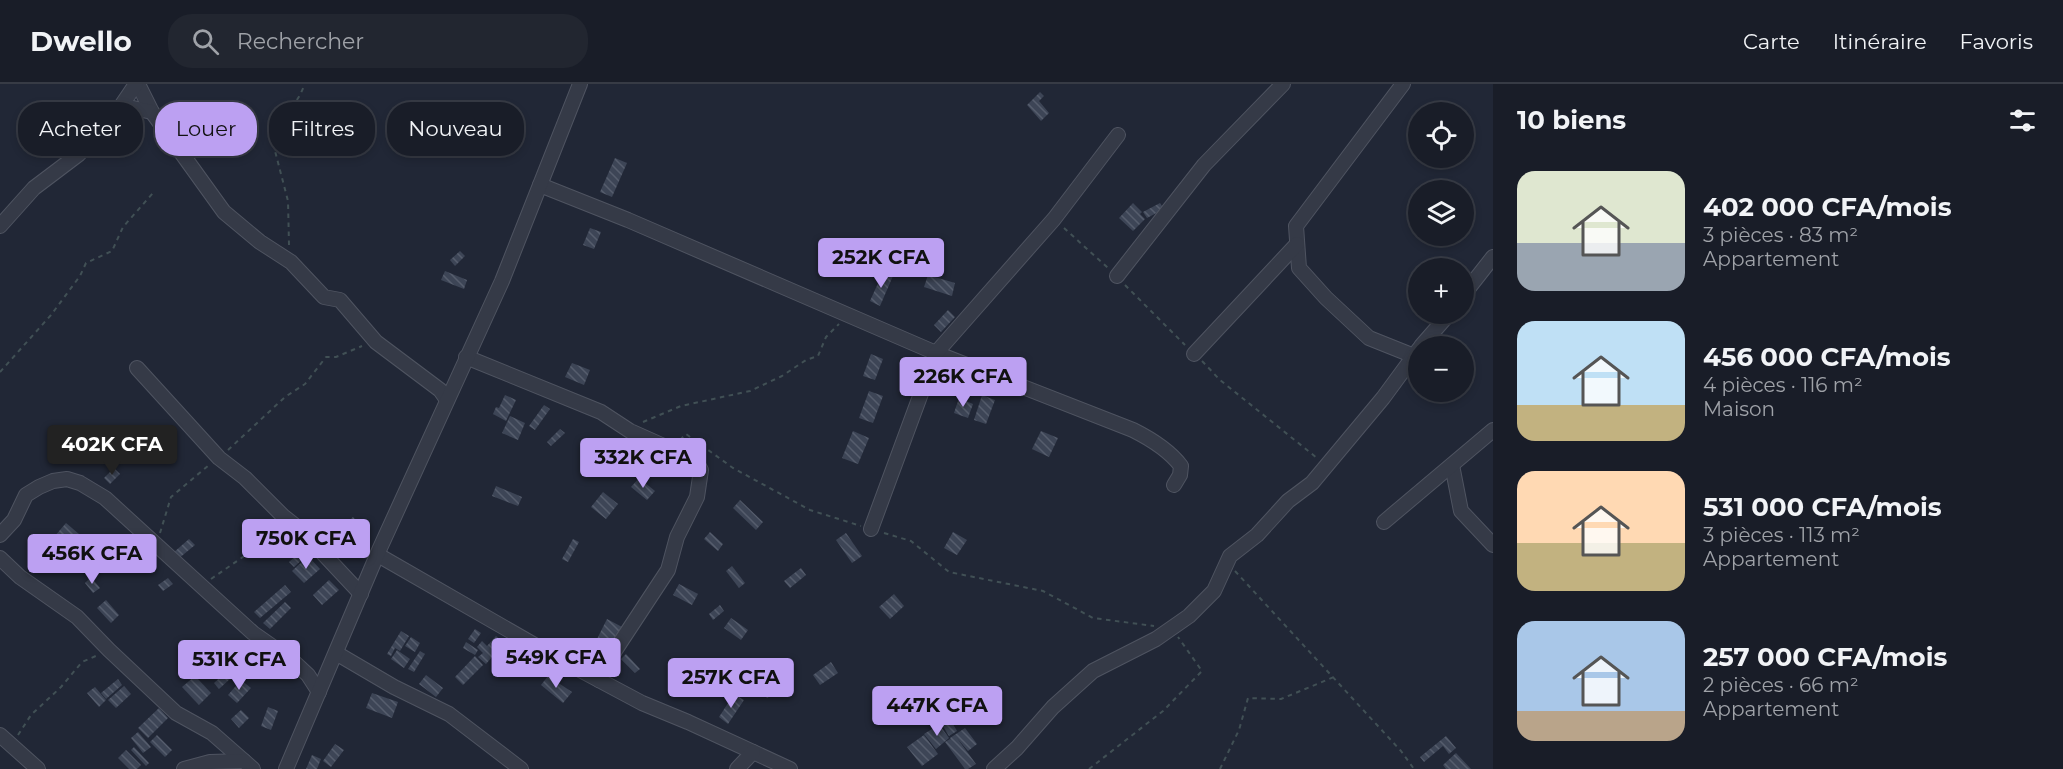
<!DOCTYPE html>
<html lang="fr">
<meta charset="utf-8">
<style>
body{margin:0;font-family:Montserrat,sans-serif;background:#222630;color:#f1f3f6;height:100vh;display:flex;flex-direction:column;font-size:22px;white-space:nowrap}
*{box-sizing:border-box;margin:0}
p{font-size:20px;color:#9fa2a8}
.icon{flex:none;width:33px;height:33px;fill:none;stroke:currentColor;stroke-width:2;stroke-linecap:round;stroke-linejoin:round}
.map{position:relative;flex:1;overflow:hidden}
.sheet{display:flex;flex-direction:column;background:#191d28;width:570px}
.sheet>*{flex:none}
.top-card{position:absolute;left:18px;top:18px;width:570px;height:54px;display:flex;gap:12px}
.fabs{position:absolute;left:1408px;top:18px;display:grid;gap:12px}
.fabs a{display:grid;place-items:center;width:66px;height:66px;border-radius:50%;background:#191d28;box-shadow:0 3px 9px #0003,0 0 0 2px #373b45;font-size:30px}
.price{position:absolute;translate:-50% -51px;padding:0 14px;border-radius:6px;background:#bca0f2;color:#111;font-size:20px;line-height:39px;filter:drop-shadow(0 2px 3px #0008)}
.price::after{content:'';position:absolute;left:50%;top:36px;width:18px;height:14px;margin-left:-9px;background:inherit;clip-path:polygon(0 0,100% 0,50% 100%)}
.price.on{background:#222;color:#fff}
ul{padding:0;list-style:none}
li{display:flex;align-items:center;gap:18px;height:150px;padding:0 24px}
li span{display:grid;place-items:center;flex:none;width:168px;height:120px;border-radius:18px;color:#555}
li>.icon{margin-inline-start:auto}
span .icon{width:72px;height:72px;fill:#fffc;stroke-width:1}
li b{font-size:26px}
h2{display:flex;justify-content:space-between;align-items:center;height:72px;padding:0 24px;font-size:26px}
.tag{padding:0 21px;border-radius:24px;background:#191d28;box-shadow:0 3px 9px #0003,0 0 0 2px #373b45;font-size:21px;line-height:54px}
.tag.on{background:#bca0f2;color:#111}
header{display:flex;align-items:center;gap:36px;box-sizing:border-box;height:84px;padding:0 30px;background:#191d28;border-bottom:2px solid #373b45}
header strong{font-size:28px}
nav{display:flex;gap:33px;margin-inline-start:auto;font-size:21px}
.search{width:420px;height:54px;background:#222630;display:flex;align-items:center;gap:15px;box-sizing:border-box;padding:0 21px;border-radius:24px;color:#9fa2a8;font-size:22px}
main{display:flex;flex:1;min-height:0}
.map>svg:first-child{display:block}
.building{fill:url(#building-back-hatch)}
.lines{fill:none;stroke-linecap:round;stroke-linejoin:round}
.minor-casing{stroke:#4f5461;stroke-width:16}
.path{stroke:#415055;stroke-width:2;stroke-dasharray:4.5 4.5;stroke-linecap:butt}
.minor{stroke:#353a47;stroke-width:14}
</style>
<header>
<strong>Dwello</strong>
<div class="search"><svg class="icon" aria-label="search" viewBox="0 0 24 24"><circle cx="10" cy="10" r="6"/><path d="M15 15l6 6"/></svg>Rechercher</div>
<nav><a>Carte</a><a>Itinéraire</a><a>Favoris</a></nav>
</header>
<main>
<div class="map">
<svg width="1493" height="685" viewBox="0 0 1493 685">
<defs>
<pattern id="building-back-hatch" width="6" height="6" patternUnits="userSpaceOnUse" patternTransform="scale(1.5)"><rect width="6" height="6" fill="#3d4556"/><path d="M-1 5l2 2M0 0l6 6M5-1l2 2" fill="none" stroke="#565d6d"/></pattern>
</defs>
<rect width="100%" height="100%" fill="#212736"/>
<!-- building -->
<g class="building">
<path d="M1040 8 1044 12 1039 17 1049 29 1041 37 1027 21Z"/>
<path d="M615 74 627 79 612 113 600 108Z"/>
<path d="M1133 119 1142 128 1140 130 1145 135 1133 147 1119 134Z"/>
<path d="M1160 119 1164 125 1147 134 1143 128Z"/>
<path d="M590 144 601 148 594 165 583 161Z"/>
<path d="M460 167 465 172 455 182 450 176Z"/>
<path d="M445 187 467 196 464 205 441 196Z"/>
<path d="M883 188 893 192 880 222 870 217Z"/>
<path d="M928 191 955 199 952 212 924 203Z"/>
<path d="M948 226 955 233 941 248 934 241Z"/>
<path d="M871 270 883 275 875 296 863 292Z"/>
<path d="M572 279 590 286 584 301 565 293Z"/>
<path d="M869 307 883 312 873 339 859 334Z"/>
<path d="M505 311 516 316 506 337 493 330 496 323 499 324Z"/>
<path d="M982 311 995 316 986 340 974 336Z"/>
<path d="M959 314 973 320 968 334 954 329Z"/>
<path d="M544 321 550 325 535 346 529 342Z"/>
<path d="M510 332 525 339 518 356 502 349Z"/>
<path d="M560 345 565 349 551 362 547 358Z"/>
<path d="M853 347 869 354 858 380 842 374Z"/>
<path d="M1041 347 1058 354 1049 373 1032 365Z"/>
<path d="M114 384 120 390 110 400 104 394Z"/>
<path d="M639 394 655 407 647 416 631 403Z"/>
<path d="M496 402 522 413 518 422 492 412Z"/>
<path d="M603 408 618 420 606 435 591 423Z"/>
<path d="M740 416 763 438 756 446 733 424Z"/>
<path d="M353 433 362 443 350 454 341 444Z"/>
<path d="M66 439 79 450 67 464 54 453Z"/>
<path d="M710 448 723 460 718 467 704 455Z"/>
<path d="M953 448 967 456 957 471 944 464Z"/>
<path d="M846 449 862 472 852 479 836 456Z"/>
<path d="M189 455 195 461 178 475 173 469Z"/>
<path d="M573 455 579 458 568 478 562 475Z"/>
<path d="M307 462 311 468 294 483 289 478Z"/>
<path d="M308 472 320 485 304 499 292 487Z"/>
<path d="M732 482 745 499 739 504 726 487Z"/>
<path d="M801 484 806 491 790 504 784 497Z"/>
<path d="M91 493 100 504 93 509 85 499Z"/>
<path d="M168 494 173 500 163 507 158 501Z"/>
<path d="M329 496 339 506 322 521 313 511Z"/>
<path d="M679 500 698 510 692 521 673 511Z"/>
<path d="M285 501 291 508 260 534 254 528Z"/>
<path d="M894 510 904 522 890 535 879 523Z"/>
<path d="M106 516 119 531 111 539 97 524Z"/>
<path d="M285 518 291 524 270 545 263 539Z"/>
<path d="M720 521 724 527 713 536 709 530Z"/>
<path d="M731 534 748 546 741 556 724 544Z"/>
<path d="M607 535 624 544 610 571 593 563Z"/>
<path d="M475 545 481 549 474 559 468 555Z"/>
<path d="M401 547 409 552 400 567 395 564 391 572 387 570Z"/>
<path d="M496 552 504 559 486 580 478 573 483 569 477 563 482 557 487 562Z"/>
<path d="M411 553 420 559 415 568 405 562Z"/>
<path d="M585 557 606 573 601 580 580 563Z"/>
<path d="M466 558 478 566 475 571 463 564Z"/>
<path d="M397 566 410 575 404 584 391 575Z"/>
<path d="M221 567 230 578 225 583 215 572Z"/>
<path d="M420 567 425 570 414 588 408 585Z"/>
<path d="M626 570 640 585 635 589 621 575Z"/>
<path d="M475 572 483 581 463 601 455 593Z"/>
<path d="M205 576 211 582 201 592 195 586Z"/>
<path d="M831 578 838 589 820 601 813 591Z"/>
<path d="M754 582 760 586 750 603 743 598Z"/>
<path d="M226 588 231 594 219 605 214 599Z"/>
<path d="M426 591 443 604 436 613 419 600Z"/>
<path d="M195 592 211 609 199 621 182 603Z"/>
<path d="M548 592 572 608 563 619 541 601Z"/>
<path d="M118 595 122 601 106 615 101 609Z"/>
<path d="M756 595 773 603 768 614 751 606Z"/>
<path d="M241 596 251 604 237 619 228 611Z"/>
<path d="M124 602 131 610 116 624 108 616Z"/>
<path d="M95 603 106 616 99 623 87 609Z"/>
<path d="M372 609 398 618 392 634 366 624Z"/>
<path d="M734 610 744 616 728 640 719 633Z"/>
<path d="M268 623 278 627 271 646 261 642Z"/>
<path d="M159 624 168 634 148 654 138 644Z"/>
<path d="M241 626 249 634 239 644 231 635Z"/>
<path d="M945 626 957 647 949 652 936 631Z"/>
<path d="M941 643 949 654 936 665 924 650 932 645 935 648Z"/>
<path d="M965 644 977 660 968 667 957 654 976 680 968 685H965L945 658 950 655 951 656 950 654Z"/>
<path d="M138 648 151 663 143 669 131 654Z"/>
<path d="M157 651 172 666 165 673 150 658Z"/>
<path d="M924 651 938 670 922 682 907 663Z"/>
<path d="M1446 652 1456 664 1449 670 1443 662 1424 678 1420 673Z"/>
<path d="M335 660 344 666 331 683 323 677Z"/>
<path d="M134 663 149 679 146 682 131 666Z"/>
<path d="M126 666 141 681 137 685H129L118 674Z"/>
<path d="M1456 669 1471 685H1446L1443 681Z"/>
<path d="M312 671 321 675 317 685H306Z"/>
</g>
<g class="lines">
<defs>
<g id="minor">
<path d="M138 0 152 28 224 128 260 158 291 178 324 213 340 216 376 258 440 306 447 316"/>
<path d="M1403 0 1296 142 1299 184 1326 214 1369 254 1414 272"/>
<path d="M117 28 133 24 152 28"/>
<path d="M540 101 628 136 936 269 1133 346C1151 355 1169 366 1181 382L1180 391 1174 401"/>
<path d="M0 142 34 104 79 70 117 28 136 0"/>
<path d="M1117 192 1204 81 1283 0"/>
<path d="M1464 210 1493 173"/>
<path d="M1421 262 1449 230"/>
<path d="M1194 270 1297 160"/>
<path d="M466 273 601 328 630 347 695 376 701 386 697 413 677 453 668 486 616 565 599 596"/>
<path d="M137 284 219 374 245 394 283 432 302 447 361 510"/>
<path d="M1452 381 1461 427 1493 461"/>
<path d="M1384 438 1493 346"/>
<path d="M871 445 936 269 1054 135 1118 51"/>
<path d="M0 451 14 436 26 411 39 403 53 397 67 395 80 399 105 414 253 549 293 577 308 591 319 608"/>
<path d="M378 471 552 571 642 619 688 638 790 685"/>
<path d="M0 474 20 493 77 533 109 566 176 629 212 649 253 685"/>
<path d="M336 569 394 603 449 630 521 685"/>
<path d="M0 651 38 685"/>
<path d="M184 685 210 678 244 677"/>
<path d="M286 685 380 464 502 197 580 0"/>
<path d="M737 685 753 668"/>
<path d="M994 685 1017 664 1053 623 1093 587 1156 555 1189 532 1214 507 1230 472 1257 451 1288 417 1312 399 1383 314 1419 265"/>
</g>
</defs>
<!-- minor casing -->
<use href="#minor" class="minor-casing"/>
<!-- path -->
<g class="path">
<path d="M1064 144 1108 184"/>
<path d="M289 161 288 117 274 63 276 49 300 11 305 0"/>
<path d="M1125 201 1185 261"/>
<path d="M1202 277 1220 296 1317 374"/>
<path d="M0 288 51 231 80 192 86 179 112 167 123 143 153 109"/>
<path d="M643 338 681 322 750 307 782 292 806 276 818 272 826 253 839 240"/>
<path d="M680 356 686 350 733 384 810 426 861 442"/>
<path d="M228 366 285 313 305 300 326 273H336L362 262"/>
<path d="M160 449 171 413 209 381"/>
<path d="M884 449 911 457 949 488 1043 507 1093 534 1154 542"/>
<path d="M1235 487 1401 667 1414 685"/>
<path d="M211 495 253 466 261 447 272 436"/>
<path d="M18 651 31 631 61 603 82 578 98 571"/>
<path d="M1089 685 1163 627 1202 587 1178 553"/>
<path d="M1220 685 1239 646 1248 614 1281 615 1334 593"/>
</g>
<!-- minor -->
<use href="#minor" class="minor"/>
</g>
</svg>
<div class="fabs">
<a><svg class="icon" aria-label="locate" viewBox="0 0 24 24"><circle cx="12" cy="12" r="6"/><path d="M12 2v4M12 18v4M2 12h4M18 12h4"/></svg></a>
<a><svg class="icon" aria-label="layers" viewBox="0 0 24 24"><path d="M12 4l9 5-9 5-9-5zM3 14l9 5 9-5"/></svg></a>
<a>+</a>
<a>−</a>
</div>
<b class="price" style="left:881px;top:205px">252K CFA</b>
<b class="price" style="left:963px;top:324px">226K CFA</b>
<b class="price on" style="left:112px;top:392px">402K CFA</b>
<b class="price" style="left:643px;top:405px">332K CFA</b>
<b class="price" style="left:306px;top:486px">750K CFA</b>
<b class="price" style="left:92px;top:501px">456K CFA</b>
<b class="price" style="left:556px;top:605px">549K CFA</b>
<b class="price" style="left:239px;top:607px">531K CFA</b>
<b class="price" style="left:731px;top:625px">257K CFA</b>
<b class="price" style="left:937px;top:653px">447K CFA</b>
<div class="top-card">
<a class="tag">Acheter</a>
<a class="tag on">Louer</a>
<a class="tag">Filtres</a>
<a class="tag">Nouveau</a>
</div>
</div>
<section class="sheet">
<h2>10 biens<svg class="icon" aria-label="filters" viewBox="0 0 24 24"><path d="M4 7h16M4 17h16"/><circle cx="9" cy="7" r="2"/><circle cx="15" cy="17" r="2"/></svg></h2>
<ul>
<li><span style="background:linear-gradient(#dfe7d0 60%,#9aa5b1 0)"><svg class="icon" aria-label="home" viewBox="0 0 24 24"><path d="M3 11l9-7 9 7M6 9v11h12V9"/></svg></span><div><b>402 000 CFA/mois</b><p>3 pièces · 83 m²</p><p>Appartement</p></div></li>
<li><span style="background:linear-gradient(#bfe0f5 70%,#c2b280 0)"><svg class="icon" aria-label="home" viewBox="0 0 24 24"><path d="M3 11l9-7 9 7M6 9v11h12V9"/></svg></span><div><b>456 000 CFA/mois</b><p>4 pièces · 116 m²</p><p>Maison</p></div></li>
<li><span style="background:linear-gradient(#ffd9b3 60%,#c2b280 0)"><svg class="icon" aria-label="home" viewBox="0 0 24 24"><path d="M3 11l9-7 9 7M6 9v11h12V9"/></svg></span><div><b>531 000 CFA/mois</b><p>3 pièces · 113 m²</p><p>Appartement</p></div></li>
<li><span style="background:linear-gradient(#a9c7e8 75%,#b9a48a 0)"><svg class="icon" aria-label="home" viewBox="0 0 24 24"><path d="M3 11l9-7 9 7M6 9v11h12V9"/></svg></span><div><b>257 000 CFA/mois</b><p>2 pièces · 66 m²</p><p>Appartement</p></div></li>
</ul>
</section>
</main>
